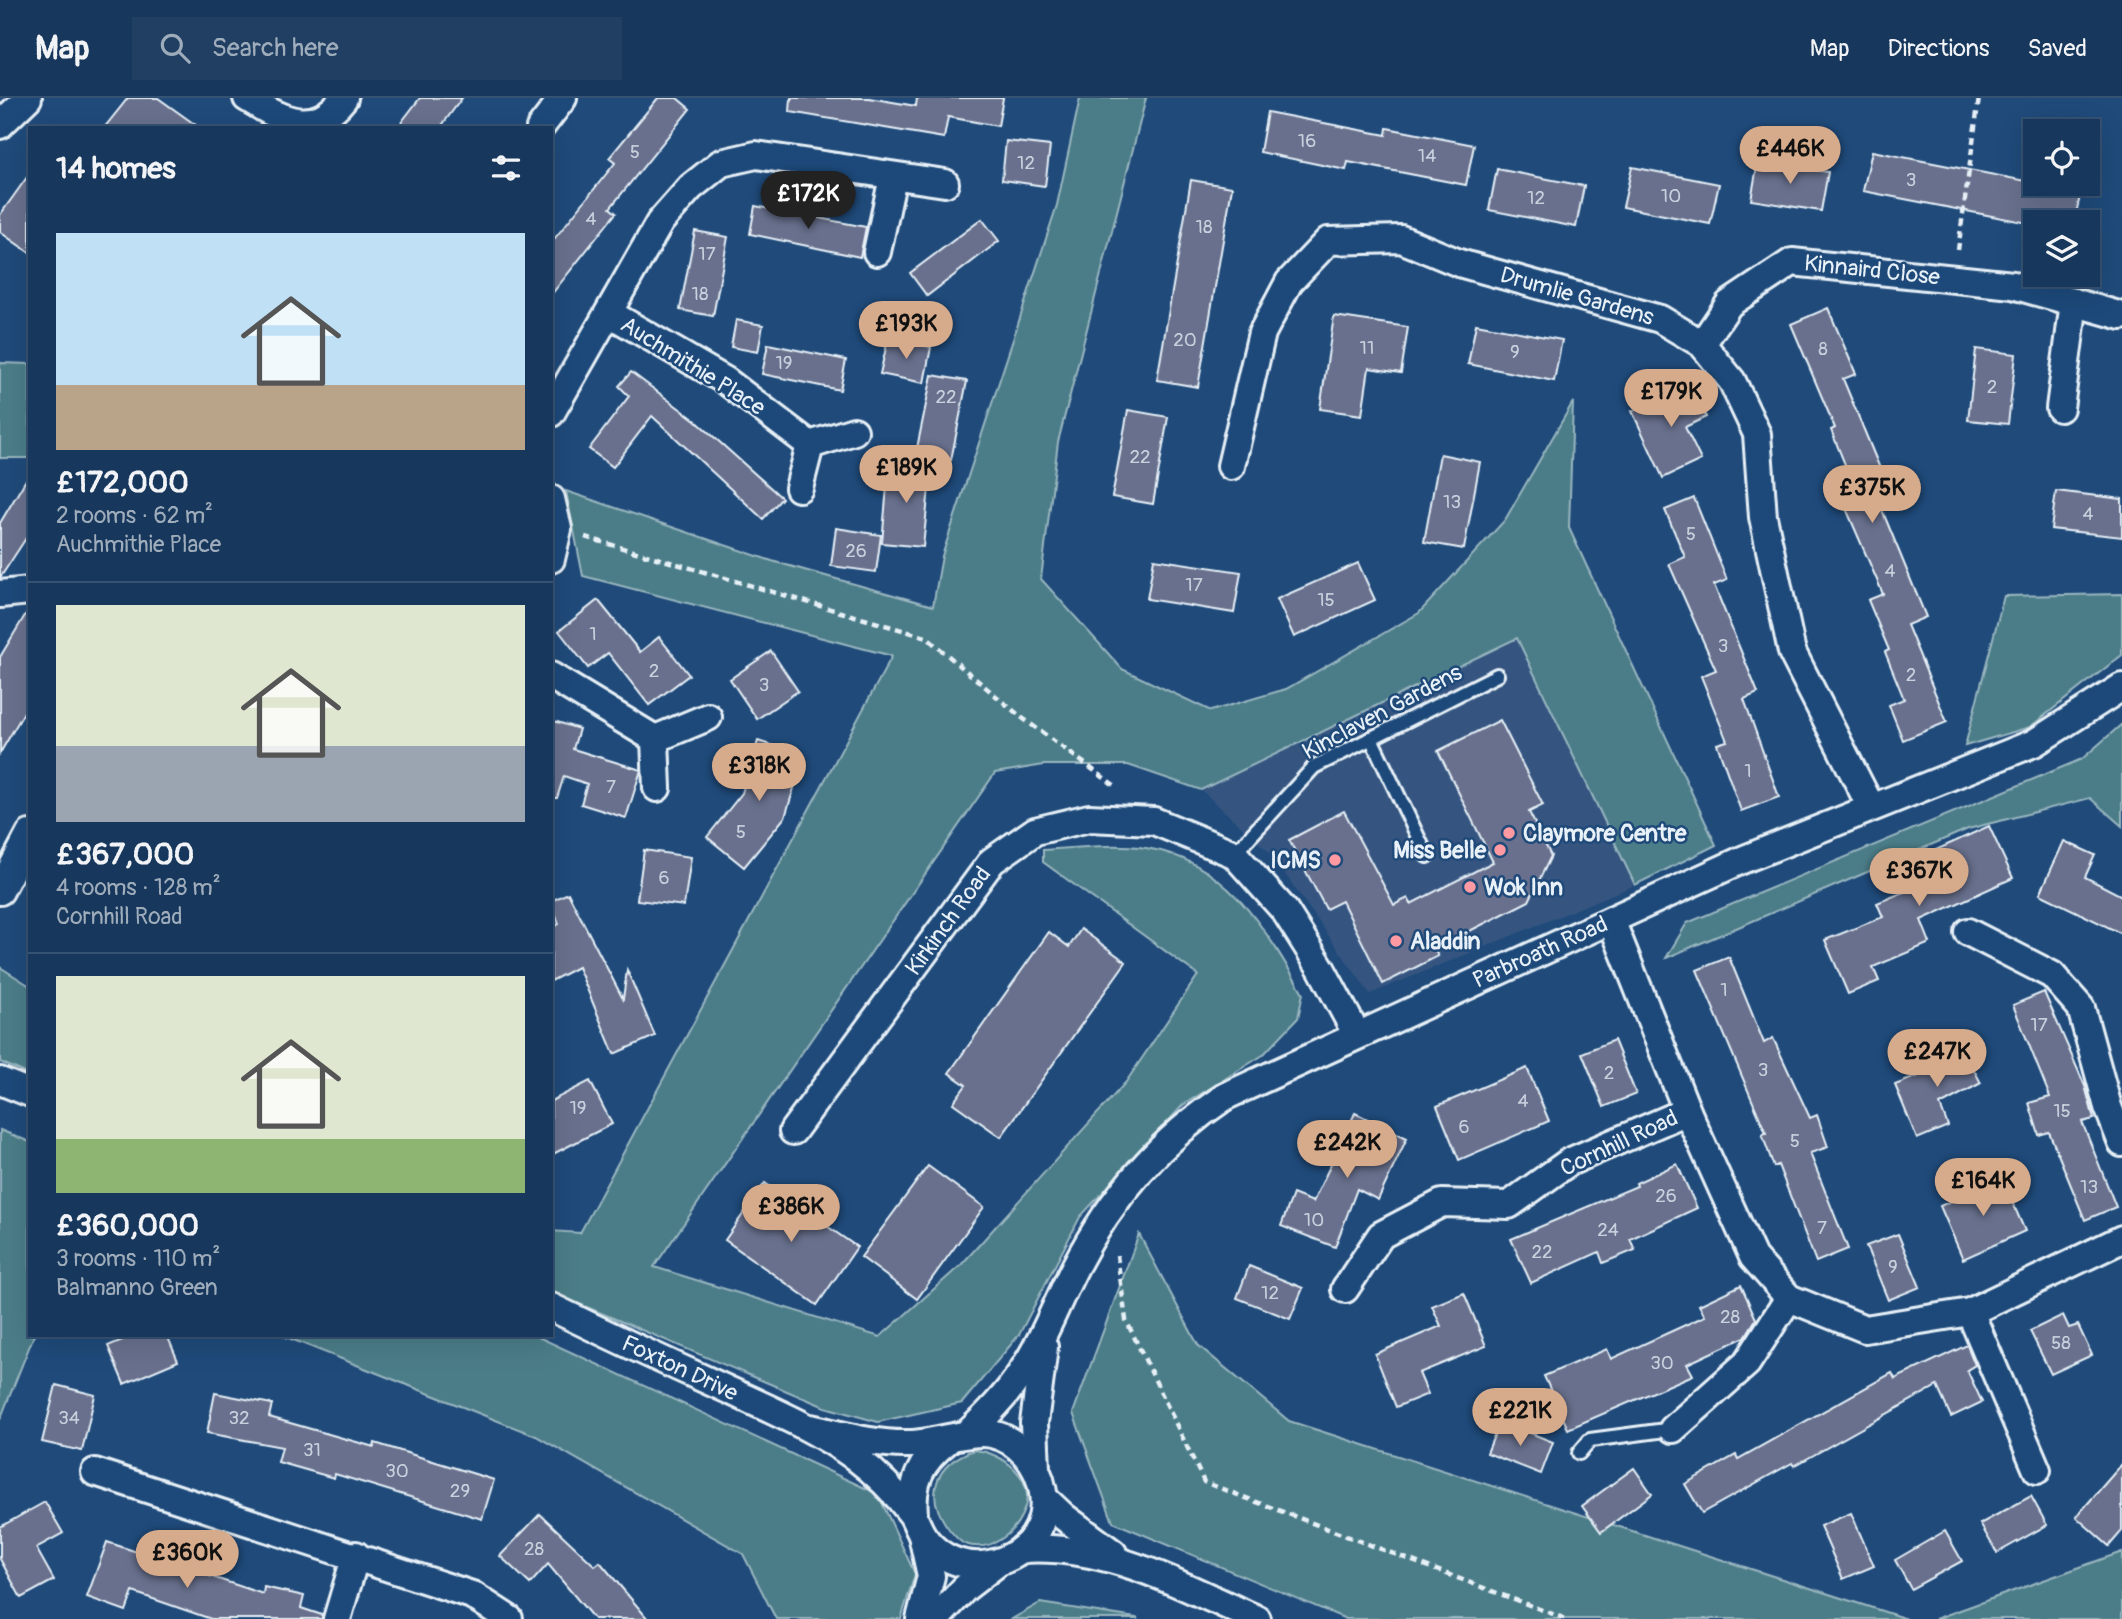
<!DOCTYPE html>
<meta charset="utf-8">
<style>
body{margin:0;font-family:Pangolin,sans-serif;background:#203f62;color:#f1f3f6;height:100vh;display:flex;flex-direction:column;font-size:26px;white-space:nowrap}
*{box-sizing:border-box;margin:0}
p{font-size:23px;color:#9eacbb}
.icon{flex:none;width:38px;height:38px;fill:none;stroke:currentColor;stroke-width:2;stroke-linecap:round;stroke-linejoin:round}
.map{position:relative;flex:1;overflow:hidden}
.sheet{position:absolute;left:28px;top:28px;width:525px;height:1211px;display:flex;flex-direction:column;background:#17385c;border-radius:0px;box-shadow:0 7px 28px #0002,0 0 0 2px #365272}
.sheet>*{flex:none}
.fabs{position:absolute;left:2023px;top:21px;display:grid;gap:14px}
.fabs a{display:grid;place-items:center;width:77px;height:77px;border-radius:0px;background:#17385c;box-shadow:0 7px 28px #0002,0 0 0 2px #365272;font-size:35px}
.price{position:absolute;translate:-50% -60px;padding:0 16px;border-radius:24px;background:#d6ab8b;color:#111;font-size:23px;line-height:46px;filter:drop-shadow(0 2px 4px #0008)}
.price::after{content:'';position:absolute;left:50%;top:42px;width:21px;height:16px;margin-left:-10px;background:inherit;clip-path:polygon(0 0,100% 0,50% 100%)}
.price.active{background:#222;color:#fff}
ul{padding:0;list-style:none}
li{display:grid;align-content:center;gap:14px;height:371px;padding:0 28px}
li+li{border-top:2px solid #365272}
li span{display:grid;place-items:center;height:217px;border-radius:0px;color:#555}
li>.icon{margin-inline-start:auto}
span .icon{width:126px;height:126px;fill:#fffc;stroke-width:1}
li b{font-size:30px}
h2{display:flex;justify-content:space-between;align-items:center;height:84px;padding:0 28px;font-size:30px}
header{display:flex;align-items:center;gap:42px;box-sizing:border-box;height:98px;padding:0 35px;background:#17385c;border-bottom:2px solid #365272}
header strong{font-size:33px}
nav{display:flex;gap:38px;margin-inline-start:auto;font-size:24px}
.search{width:490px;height:63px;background:#203f62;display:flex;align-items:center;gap:18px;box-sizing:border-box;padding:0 24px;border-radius:0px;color:#9eacbb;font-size:26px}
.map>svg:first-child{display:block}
.built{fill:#355580}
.green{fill:#4b7d88;stroke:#9ab7c0;stroke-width:2}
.building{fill:#686f8d;stroke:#e8f1f8;stroke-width:2}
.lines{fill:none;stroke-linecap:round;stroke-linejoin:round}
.service-casing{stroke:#e8f1f8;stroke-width:18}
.minor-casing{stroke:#e8f1f8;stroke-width:32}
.path{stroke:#e8f1f8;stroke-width:4.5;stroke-dasharray:7 5;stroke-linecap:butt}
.service{stroke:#1f4a7a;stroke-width:12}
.minor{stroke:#1f4a7a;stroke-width:26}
.poi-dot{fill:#ff9aa2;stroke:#1f4a7a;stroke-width:2.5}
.labels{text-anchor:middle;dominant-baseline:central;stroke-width:5;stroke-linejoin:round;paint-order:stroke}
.number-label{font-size:19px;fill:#c8d0dd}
.street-label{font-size:23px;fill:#e8f1f8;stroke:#1f4a7a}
.poi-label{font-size:23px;font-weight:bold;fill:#e8f1f8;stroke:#1f4a7a;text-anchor:start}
</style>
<header>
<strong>Map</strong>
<div class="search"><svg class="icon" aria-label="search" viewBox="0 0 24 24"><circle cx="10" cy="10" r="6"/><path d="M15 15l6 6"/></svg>Search here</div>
<nav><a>Map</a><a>Directions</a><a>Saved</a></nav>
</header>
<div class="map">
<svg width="2122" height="1521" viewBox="0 0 2122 1521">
<rect width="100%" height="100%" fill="#1f4a7a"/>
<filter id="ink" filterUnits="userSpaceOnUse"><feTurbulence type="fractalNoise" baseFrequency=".0143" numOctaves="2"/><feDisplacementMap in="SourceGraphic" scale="14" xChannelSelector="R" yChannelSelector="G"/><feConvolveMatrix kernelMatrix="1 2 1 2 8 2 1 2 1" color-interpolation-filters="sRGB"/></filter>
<g filter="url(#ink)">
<!-- built -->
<path class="built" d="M1517 539 1635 787 1370 896 1270 755 1201 692Z"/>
<!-- green -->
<g class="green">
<path d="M1080 0H1146L1058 344 1041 481 1122 571 1211 613 1286 591 1419 515 1505 422 1573 304 1569 430 1716 747 1635 787 1517 540 1201 692 1128 667H1044L995 675 654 1169 880 1239 961 1167 1126 984 1198 877 1043 764V752C1077 750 1113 745 1146 750 1226 762 1266 832 1303 895L1298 920 1263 957 1183 1007 1080 1119 1019 1237 962 1305 878 1324 825 1309 551 1194V1133L580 1135 892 558 583 478 566 393 772 463 933 508 942 458 1057 107Z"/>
<path d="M0 265 30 266V360H0Z"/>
<path d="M2122 496V557L2030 629 1965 648 2004 498Z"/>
<path d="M2122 626V728L2090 700 1968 731 1666 860 1687 825 2082 661Z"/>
<path d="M0 869 30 888V977L0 964Z"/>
<path d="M0 1032 30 1044V1237H34L0 1322Z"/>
<path d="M1139 1136 1198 1247 1289 1323 1907 1521H1346L1113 1424 1073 1315Z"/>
<path d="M281 1237H534L878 1396 915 1476 901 1521H776L743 1456 536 1338Z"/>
<path d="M974 1352C1002 1354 1037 1380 1024 1412 1015 1435 992 1455 965 1446 959 1444 953 1436 949 1431 923 1397 935 1366 974 1352Z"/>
<path d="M2122 1454V1521H1935Z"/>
<path d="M1040 1505 1136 1520 1138 1521H1012Z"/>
</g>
<!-- building -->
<g class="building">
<path d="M128 0H158L200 30H104Z"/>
<path d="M420 0H462L440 30H397Z"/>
<path d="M658 0H677L690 11 610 110 616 115 551 197V145L615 65 609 60Z"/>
<path d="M791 0H869L916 8 917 0H1003L998 28 948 19 944 40 790 14Z"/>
<path d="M1267 14 1386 37 1387 30 1474 47 1466 87 1348 64 1346 72 1260 54Z"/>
<path d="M1006 43 1050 48 1045 88 1002 82Z"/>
<path d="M1872 53 2081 94 2074 124H2023L1863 93Z"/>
<path d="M1758 63 1828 74 1821 113 1751 102Z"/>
<path d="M1632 69 1719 86 1710 126 1623 109Z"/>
<path d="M1497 71 1584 88 1576 129 1489 112Z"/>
<path d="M30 75V155L0 134V117Z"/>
<path d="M1191 82 1232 89 1198 289 1157 282Z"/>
<path d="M755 108 866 129 860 159 750 136Z"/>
<path d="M982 121 999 143 927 198 910 175Z"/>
<path d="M695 133 728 139 713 218 680 212Z"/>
<path d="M1828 210 1856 276 1843 281 1893 402 1880 407 1926 519 1907 527 1947 624 1903 642 1889 607 1904 601 1885 554 1889 552 1868 502 1883 496 1835 385 1850 379 1831 332 1835 330 1791 226Z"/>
<path d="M1334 218 1408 229 1401 275 1369 270 1362 317 1320 311Z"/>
<path d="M736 222 763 227 758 254 731 249Z"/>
<path d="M1476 226 1562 242 1554 283 1468 266Z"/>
<path d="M888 241 931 249 924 285 880 276Z"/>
<path d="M768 246 846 262 840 292 762 276Z"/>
<path d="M1976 251 2016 256 2008 326 1968 322Z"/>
<path d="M631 274 695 322 782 400 763 421 652 318 613 369 589 351 629 298 619 288Z"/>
<path d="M932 277 967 283 951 362 916 355Z"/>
<path d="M1690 286 1706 319 1685 329 1701 362 1663 380 1632 313Z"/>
<path d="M1128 312 1168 319 1153 406 1112 399Z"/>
<path d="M1440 356 1480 364 1464 451 1424 444Z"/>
<path d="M889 366 931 370 923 449 882 445Z"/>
<path d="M30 375V434L0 480V425Z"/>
<path d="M2056 393 2122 401V439L2051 431Z"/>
<path d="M1694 400 1727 482 1714 487 1758 595 1744 601 1779 699 1741 713 1717 646 1727 643 1701 578 1716 572 1669 466 1685 459 1665 412Z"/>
<path d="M836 430 881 437 876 474 831 468Z"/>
<path d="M1154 461 1241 474 1234 515 1147 501Z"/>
<path d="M1358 465 1375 502 1294 539 1277 501Z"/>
<path d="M598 502 640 554 659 539 689 577 649 607 608 555 588 570 559 533Z"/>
<path d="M30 509V604L0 655V559Z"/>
<path d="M771 553 798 593 757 621 730 581Z"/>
<path d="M551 622 579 631 573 651 641 672 626 720 581 706 587 686 564 678 557 700H551Z"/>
<path d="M1500 622 1543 707 1529 714 1551 758 1529 803 1434 851 1438 858 1383 886 1342 803 1326 811 1289 742 1344 713 1394 807 1408 800 1411 806 1493 764 1438 653Z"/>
<path d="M758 643 804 658 785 719 744 769 707 739 742 695Z"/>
<path d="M1989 728 2013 780 1921 822 1930 845 1873 869 1879 883 1848 896 1825 842 1883 819 1877 805 1938 780 1927 756Z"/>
<path d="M2064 743 2095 757 2085 779 2122 798V836L2040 796Z"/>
<path d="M644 752 691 759 684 808 637 802Z"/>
<path d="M568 795 623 901 627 872 655 938 614 956 578 869 551 883V830L559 826 551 803Z"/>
<path d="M1081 831 1126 864 1001 1039 953 1005 966 987 949 975 1049 834 1069 849Z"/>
<path d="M1729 859 1764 945 1773 940 1810 1020 1817 1017 1828 1049 1810 1055 1848 1151 1816 1164 1778 1067 1774 1069 1762 1036 1766 1035 1697 872Z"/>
<path d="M2044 894 2085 988 2094 1021 2082 1024 2116 1109 2085 1122 2049 1034 2039 1037 2029 1005 2050 999 2013 907Z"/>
<path d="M1614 942 1636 996 1604 1009 1582 955Z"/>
<path d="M1958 942 1981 985 1940 1007 1948 1028 1917 1041 1895 987 1936 971 1928 957Z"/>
<path d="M1527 970 1549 1023 1459 1062 1437 1008Z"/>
<path d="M590 983 612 1026 551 1057V1003Z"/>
<path d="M1355 1015 1407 1040 1378 1102 1357 1091 1335 1149 1281 1128 1293 1096 1313 1104Z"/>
<path d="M1677 1066 1697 1110 1630 1141 1635 1152 1603 1165 1599 1154 1531 1185 1511 1141 1637 1088 1636 1085Z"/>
<path d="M928 1068 984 1109 917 1201 861 1159Z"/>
<path d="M2002 1080 2025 1133 1963 1161 1940 1108Z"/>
<path d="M765 1085 857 1149 817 1207 725 1142Z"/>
<path d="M1898 1136 1920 1189 1888 1202 1866 1148Z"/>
<path d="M1249 1168 1303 1190 1290 1221 1237 1200Z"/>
<path d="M1741 1187 1756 1221 1745 1239 1687 1266 1693 1277 1568 1331 1544 1278 1607 1251 1611 1261 1705 1218 1699 1207Z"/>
<path d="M1464 1195 1486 1248 1419 1275 1428 1296 1396 1309 1375 1256 1441 1228 1432 1208Z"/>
<path d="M2063 1217 2069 1230 2078 1227 2092 1257 2051 1276 2030 1233Z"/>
<path d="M134 1237H167L178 1263 124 1286 108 1248Z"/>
<path d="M1967 1247 1975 1267 1967 1272 1982 1304 1951 1319 1937 1288 1794 1368 1792 1365 1702 1415 1685 1386 1736 1357 1738 1361 1892 1275 1895 1281Z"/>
<path d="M56 1287 95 1297 82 1353 42 1344Z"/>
<path d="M215 1295 272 1306 269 1319 374 1349 375 1345 494 1382 482 1421 335 1376 334 1380 278 1364 282 1349 207 1335Z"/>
<path d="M1500 1323 1553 1344 1541 1376 1487 1355Z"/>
<path d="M2122 1366V1433L2109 1448 2076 1419Z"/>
<path d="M1634 1370 1652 1396 1601 1434 1582 1408Z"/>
<path d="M2031 1398 2047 1427 1997 1455 1980 1426Z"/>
<path d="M45 1404 63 1435 36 1450 54 1482 21 1500 0 1461V1429Z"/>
<path d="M1851 1415 1874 1468 1843 1481 1820 1428Z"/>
<path d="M540 1416 595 1468 600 1464 648 1521H594L548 1466 530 1486 500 1458Z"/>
<path d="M1945 1433 1962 1463 1911 1491 1895 1462Z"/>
<path d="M107 1444 263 1496 264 1489 304 1498 301 1510 322 1517V1521H211L133 1494 126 1513 87 1499Z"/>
</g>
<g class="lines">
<defs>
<g id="service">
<path d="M1371 640 1427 758"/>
<path d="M1234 756 1314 669 1497 577"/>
<path d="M1579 1355 1590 1342 1673 1331"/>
</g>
<g id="minor">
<path d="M247 0C284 23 313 39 344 0"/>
<path d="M0 27 28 0"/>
<path d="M540 30 563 0"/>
<path d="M877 154 893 79"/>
<path d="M609 215 726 283 810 347"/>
<path d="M1702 246 1729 206 1792 164 2013 187 2122 218"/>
<path d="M2060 310 2074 204"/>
<path d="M551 315 660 124 691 89 721 65 756 57 945 85"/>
<path d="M1231 368 1262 235 1289 184 1328 143 1401 141 1459 165 1660 221 1702 246 1732 283 1757 336 1763 419 1792 554 1871 709"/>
<path d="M799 390 810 347 854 333"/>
<path d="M551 401 558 431 551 461"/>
<path d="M0 496 30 493"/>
<path d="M551 578 655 641"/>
<path d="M657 690 655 641 708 619"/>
<path d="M0 793 30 736"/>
<path d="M1611 822 1687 1013 1753 1159 1789 1200 1865 1231 1970 1214 2122 1141"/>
<path d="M1968 834 2052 877 2081 910 2108 1009 2122 1045"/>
<path d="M0 983 30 995"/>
<path d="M793 1033 992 763 1035 733 1089 720 1154 723 1234 756 1285 813 1321 870 1357 937"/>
<path d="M1345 1191 1381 1137 1442 1105 1509 1107 1569 1064 1687 1013"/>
<path d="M551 1209C608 1237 666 1264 724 1290 769 1311 815 1330 855 1359 876 1375 895 1394 911 1415 916 1422 918 1431 923 1438 944 1468 981 1475 1012 1458 1065 1430 1047 1349 992 1336 970 1331 935 1346 909 1346 875 1347 842 1337 810 1330"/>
<path d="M1970 1214 2037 1372"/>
<path d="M1673 1331 1747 1265 1789 1200"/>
<path d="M968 1335C988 1316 1006 1298 1021 1275 1043 1243 1057 1204 1075 1169 1111 1099 1160 1042 1226 998L1742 762 2034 645 2122 589"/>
<path d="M1036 1371 1034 1325 1044 1249"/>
<path d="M95 1374 472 1497 509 1521"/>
<path d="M1045 1401 1064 1419 1113 1455"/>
<path d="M914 1418C911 1384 920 1364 947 1343"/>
<path d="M1022 1451C1107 1445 1181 1488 1257 1521"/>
<path d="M337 1521 356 1457"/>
<path d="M920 1521 931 1478 922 1437"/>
<path d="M936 1521 965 1490 996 1466"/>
</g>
</defs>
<!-- service casing -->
<use href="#service" class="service-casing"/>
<!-- minor casing -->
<use href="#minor" class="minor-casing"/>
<!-- path -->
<g class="path">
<path d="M1958 152 1979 0"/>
<path d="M585 439 926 539 1021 619 1118 690"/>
<path d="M1117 1157 1126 1222 1204 1384 1566 1521"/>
</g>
<!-- service -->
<use href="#service" class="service"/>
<!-- minor -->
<use href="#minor" class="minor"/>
</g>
</g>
<!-- markers -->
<g class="poi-dot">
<circle cx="1509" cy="735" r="7"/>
<circle cx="1500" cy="752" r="7"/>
<circle cx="1335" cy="762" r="7"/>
<circle cx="1470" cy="789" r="7"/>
<circle cx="1396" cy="843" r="7"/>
</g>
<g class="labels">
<!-- number labels -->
<g class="number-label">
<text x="1307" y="43">16</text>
<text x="635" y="54">5</text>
<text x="1427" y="58">14</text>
<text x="1026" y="65">12</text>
<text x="1911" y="82">3</text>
<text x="1671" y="98">10</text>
<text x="1536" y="100">12</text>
<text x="591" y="121">4</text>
<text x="1204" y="129">18</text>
<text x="707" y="156">17</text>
<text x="700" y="196">18</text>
<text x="1185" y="242">20</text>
<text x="1367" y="250">11</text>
<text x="1823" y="251">8</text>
<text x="1515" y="254">9</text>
<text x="784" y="265">19</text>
<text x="1992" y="289">2</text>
<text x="946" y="299">22</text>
<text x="1140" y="359">22</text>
<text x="1452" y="404">13</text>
<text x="2088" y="416">4</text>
<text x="1691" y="436">5</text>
<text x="856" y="453">26</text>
<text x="1890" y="473">4</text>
<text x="1194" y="487">17</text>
<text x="1326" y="502">15</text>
<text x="593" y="536">1</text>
<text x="1723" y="548">3</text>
<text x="654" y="573">2</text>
<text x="1911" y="577">2</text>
<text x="764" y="587">3</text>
<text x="1748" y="673">1</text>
<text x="611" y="689">7</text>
<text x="741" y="734">5</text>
<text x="664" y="780">6</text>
<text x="1724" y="892">1</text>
<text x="2039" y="927">17</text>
<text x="1763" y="972">3</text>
<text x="1609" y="975">2</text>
<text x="1523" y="1003">4</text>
<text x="578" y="1010">19</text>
<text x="2062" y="1013">15</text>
<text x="1464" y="1029">6</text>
<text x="1795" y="1043">5</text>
<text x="2089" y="1089">13</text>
<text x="1666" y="1098">26</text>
<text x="1314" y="1122">10</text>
<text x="1822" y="1130">7</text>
<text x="1608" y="1132">24</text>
<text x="1542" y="1154">22</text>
<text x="1893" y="1169">9</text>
<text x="1270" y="1195">12</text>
<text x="1730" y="1219">28</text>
<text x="2061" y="1245">58</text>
<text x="1662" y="1265">30</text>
<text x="69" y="1320">34</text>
<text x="239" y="1320">32</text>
<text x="312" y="1352">31</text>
<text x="397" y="1373">30</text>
<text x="460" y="1393">29</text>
<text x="534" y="1451">28</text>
</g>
<!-- street labels -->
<g class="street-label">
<text transform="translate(1872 172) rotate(6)">Kinnaird Close</text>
<text transform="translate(1577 198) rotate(16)">Drumlie Gardens</text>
<text transform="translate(693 268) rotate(32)">Auchmithie Place</text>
<text transform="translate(1382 614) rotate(-28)">Kinclaven Gardens</text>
<text transform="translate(948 823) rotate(-54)">Kirkinch Road</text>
<text transform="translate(1540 854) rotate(-24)">Parbroath Road</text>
<text transform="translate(1619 1045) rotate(-25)">Cornhill Road</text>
<text transform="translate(680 1270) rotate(25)">Foxton Drive</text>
</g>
<!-- poi labels -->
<g class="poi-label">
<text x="1523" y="735">Claymore Centre</text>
<text x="1486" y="752" text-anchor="end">Miss Belle</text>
<text x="1321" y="762" text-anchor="end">ICMS</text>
<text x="1484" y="789">Wok Inn</text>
<text x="1410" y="843">Aladdin</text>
</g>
</g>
</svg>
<div class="fabs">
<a><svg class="icon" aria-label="locate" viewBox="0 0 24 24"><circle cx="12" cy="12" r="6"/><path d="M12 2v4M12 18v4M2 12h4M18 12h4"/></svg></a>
<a><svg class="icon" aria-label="layers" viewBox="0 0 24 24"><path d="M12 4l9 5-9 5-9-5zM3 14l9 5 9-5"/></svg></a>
</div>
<b class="price" style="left:1790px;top:88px">£446K</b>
<b class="price active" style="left:808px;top:133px">£172K</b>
<b class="price" style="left:906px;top:263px">£193K</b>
<b class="price" style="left:1671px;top:331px">£179K</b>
<b class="price" style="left:906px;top:407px">£189K</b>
<b class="price" style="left:1872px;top:427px">£375K</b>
<b class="price" style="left:759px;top:705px">£318K</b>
<b class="price" style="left:1919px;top:810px">£367K</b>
<b class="price" style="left:1937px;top:991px">£247K</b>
<b class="price" style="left:1347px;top:1082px">£242K</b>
<b class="price" style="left:1983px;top:1120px">£164K</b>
<b class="price" style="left:791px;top:1146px">£386K</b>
<b class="price" style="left:1520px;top:1350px">£221K</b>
<b class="price" style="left:187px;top:1492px">£360K</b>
<section class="sheet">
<h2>14 homes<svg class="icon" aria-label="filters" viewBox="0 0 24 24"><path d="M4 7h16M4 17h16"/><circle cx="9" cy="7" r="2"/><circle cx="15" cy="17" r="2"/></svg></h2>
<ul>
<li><span style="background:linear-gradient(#bfe0f5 70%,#b9a48a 0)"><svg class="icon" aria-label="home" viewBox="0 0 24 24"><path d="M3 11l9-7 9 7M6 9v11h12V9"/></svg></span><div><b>£172,000</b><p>2 rooms · 62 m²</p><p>Auchmithie Place</p></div></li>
<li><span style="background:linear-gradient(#dfe7d0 65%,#9aa5b1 0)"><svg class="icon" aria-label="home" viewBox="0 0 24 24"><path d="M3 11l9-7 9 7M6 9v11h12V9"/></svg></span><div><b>£367,000</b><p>4 rooms · 128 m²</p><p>Cornhill Road</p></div></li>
<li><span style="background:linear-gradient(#dfe7d0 75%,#8fb573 0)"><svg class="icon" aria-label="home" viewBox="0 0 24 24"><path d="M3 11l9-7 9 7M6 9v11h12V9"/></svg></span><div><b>£360,000</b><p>3 rooms · 110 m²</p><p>Balmanno Green</p></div></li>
</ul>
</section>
</div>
